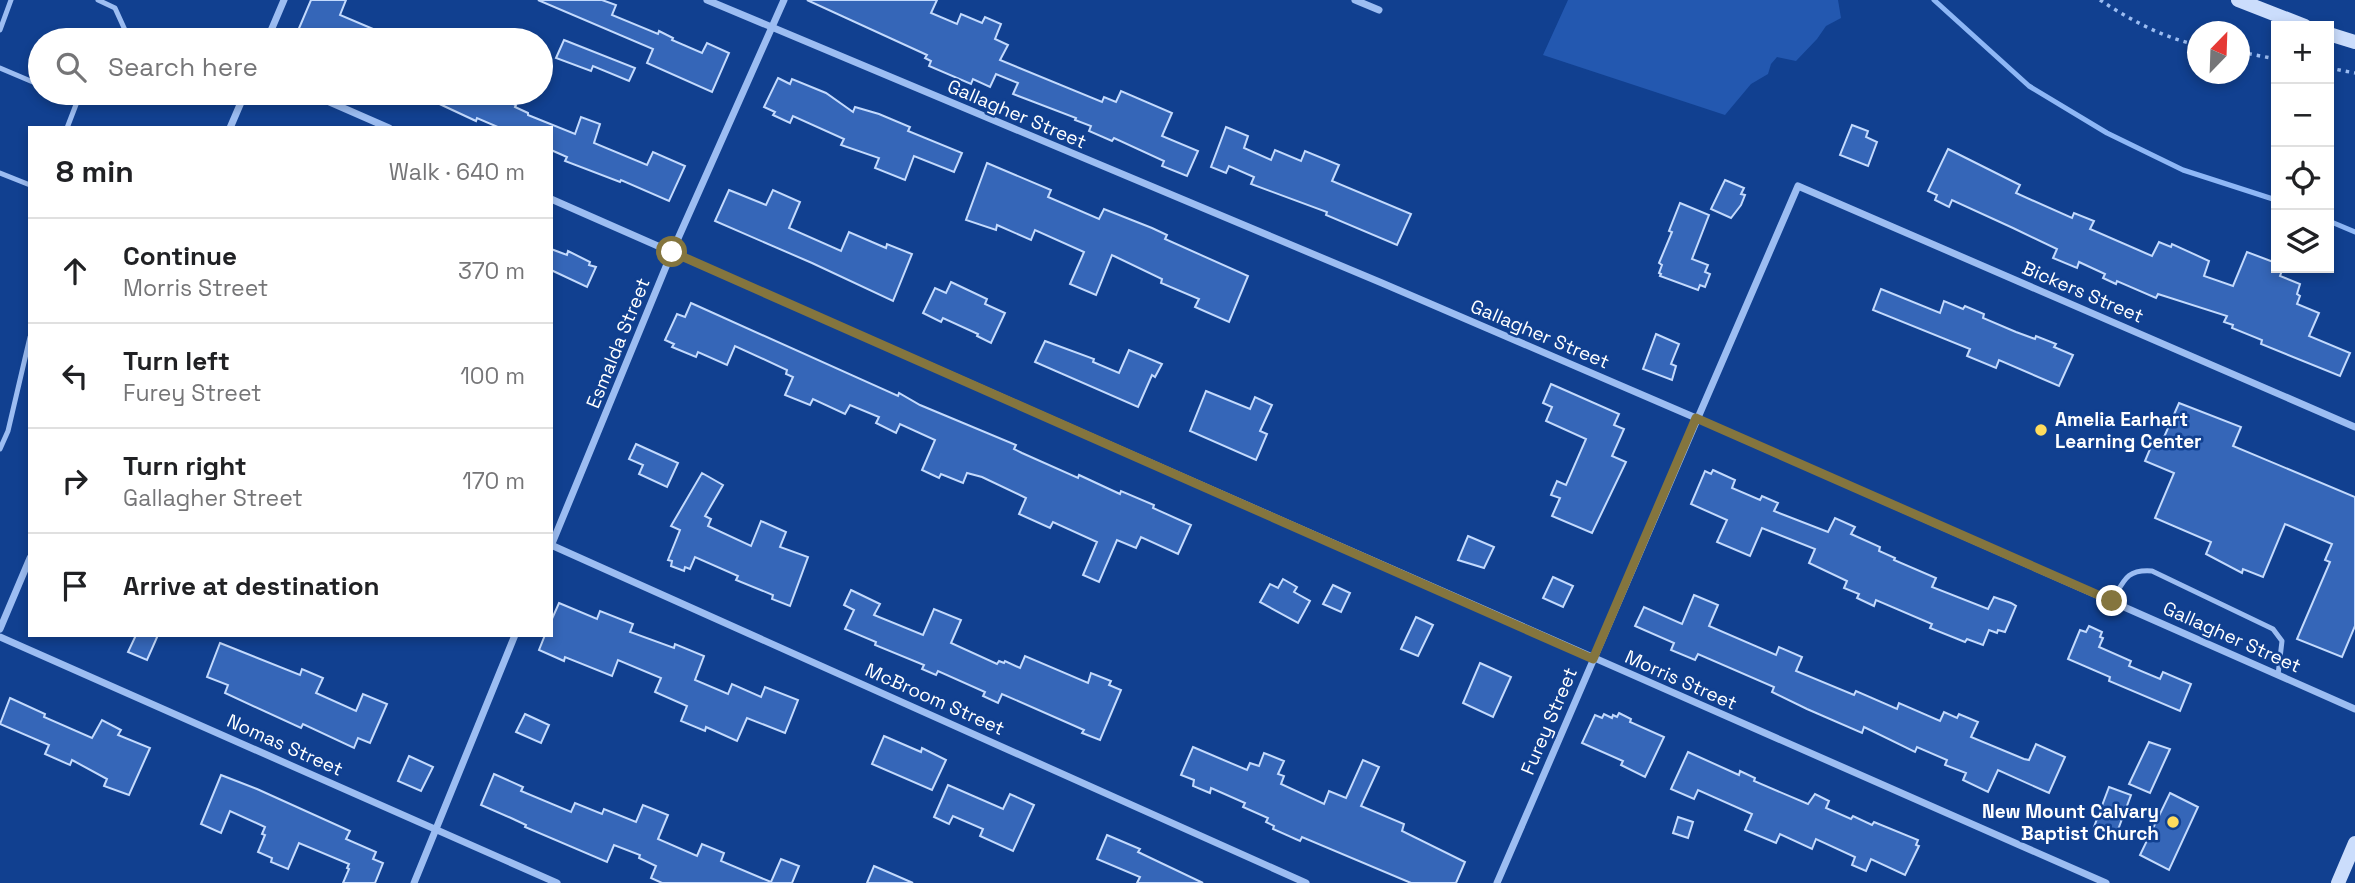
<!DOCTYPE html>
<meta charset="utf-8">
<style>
body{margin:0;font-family:"Space Grotesk",sans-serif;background:#f2f2f2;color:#202124}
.controls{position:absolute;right:21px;top:21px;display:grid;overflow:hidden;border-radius:0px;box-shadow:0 4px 10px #0003}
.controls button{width:63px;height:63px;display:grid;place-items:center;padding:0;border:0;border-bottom:2px solid #e0e0e0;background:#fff;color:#202124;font:35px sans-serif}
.compass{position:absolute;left:2187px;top:21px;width:63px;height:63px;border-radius:50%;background:#fff;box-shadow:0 4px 10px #0003;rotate:23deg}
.stop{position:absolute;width:21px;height:21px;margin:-16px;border:5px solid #84753e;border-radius:50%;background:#fff}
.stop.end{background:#84753e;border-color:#fff;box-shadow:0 2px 7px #0008}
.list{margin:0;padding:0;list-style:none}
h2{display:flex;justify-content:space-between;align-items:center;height:91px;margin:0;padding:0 28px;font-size:30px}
h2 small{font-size:23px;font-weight:400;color:#757577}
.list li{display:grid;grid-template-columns:46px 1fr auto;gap:21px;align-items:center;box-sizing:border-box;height:105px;padding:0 28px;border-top:2px solid #e0e0e0}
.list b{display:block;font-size:26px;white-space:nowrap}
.list p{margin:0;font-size:23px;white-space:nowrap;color:#757577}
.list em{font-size:23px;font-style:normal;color:#757577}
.icon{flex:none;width:38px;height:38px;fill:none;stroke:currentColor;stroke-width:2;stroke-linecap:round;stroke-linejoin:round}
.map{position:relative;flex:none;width:2355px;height:883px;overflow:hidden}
.search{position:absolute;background:#fff;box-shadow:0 4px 10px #0003;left:28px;top:28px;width:525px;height:77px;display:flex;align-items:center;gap:18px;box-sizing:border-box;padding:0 24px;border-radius:38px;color:#757577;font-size:26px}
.panel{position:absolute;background:#fff;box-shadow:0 4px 10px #0003;left:28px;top:126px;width:525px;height:511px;border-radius:0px}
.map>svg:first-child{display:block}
.green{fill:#2358b0}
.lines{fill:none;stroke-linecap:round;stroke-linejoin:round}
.stream{stroke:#8eb7f6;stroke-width:5}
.building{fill:#3566b8;stroke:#c3dafd;stroke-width:2}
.path{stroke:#9cbdf2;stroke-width:3.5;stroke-dasharray:3.5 5;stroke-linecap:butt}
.lane{stroke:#9cbdf2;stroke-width:5}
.street{stroke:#9cbdf2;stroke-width:7}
.secondary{stroke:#cbddfc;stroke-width:14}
.route{stroke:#84753e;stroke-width:9}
.poi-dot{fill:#ffdc5d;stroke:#114090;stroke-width:2.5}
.labels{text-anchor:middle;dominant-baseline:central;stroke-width:5;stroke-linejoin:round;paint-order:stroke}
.street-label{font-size:19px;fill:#fff;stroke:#114090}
.poi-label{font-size:19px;font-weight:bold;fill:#fff;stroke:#114090;text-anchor:start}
</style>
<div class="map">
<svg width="2355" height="883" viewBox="0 0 2355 883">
<rect width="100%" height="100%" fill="#114090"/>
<polygon class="green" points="1568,0 1838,0 1841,18 1826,26 1817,39 1796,61 1777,57 1771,64 1768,74 1751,84 1725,115 1543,55"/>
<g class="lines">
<g class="stream">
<polyline points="1934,0 2029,86 2107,133 2183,170 2276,200"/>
<polyline points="2329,221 2355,232"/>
</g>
</g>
<g class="building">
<polygon points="311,0 346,0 340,15 399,40 294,40"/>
<polygon points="538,0 602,0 616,5 612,15 658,34 659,31 673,38 672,40 702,53 707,43 729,53 712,92 647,63 653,49"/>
<polygon points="807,0 937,0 931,13 957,24 961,14 982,23 985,17 1001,24 995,39 1008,45 1000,60 1102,102 1104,97 1116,102 1121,91 1172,113 1162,136 1198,151 1187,176 1162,166 1164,161 1114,138 1112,141 1089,131 1091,126 1075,120 1076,118 1013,94 1018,83 996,74 990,87 973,79 971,84 929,66 931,61 925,58 927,55"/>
<polygon points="564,40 635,68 629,81 593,66 591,71 556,58"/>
<polygon points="778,78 790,84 792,79 826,93 853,112 855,107 879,114 910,127 908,131 962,153 954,172 914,156 905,180 875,168 879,158 841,145 844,139 793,116 790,123 773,115 775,112 764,107"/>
<polygon points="416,93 486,93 516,105 515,107 528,113 528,115 575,134 581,117 600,124 594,143 647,165 653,152 685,166 669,201 621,180 620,182 565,161 567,157 551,150 551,128 500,128 477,118 476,121"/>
<polygon points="1852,125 1868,131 1866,137 1877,142 1868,166 1840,155"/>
<polygon points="1226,127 1248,136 1244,148 1271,160 1275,150 1301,161 1305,151 1339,165 1332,181 1411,214 1397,245 1326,215 1327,212 1251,184 1254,177 1229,166 1226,173 1211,167"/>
<polygon points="1948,149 2020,185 2016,193 2072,218 2074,213 2094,221 2090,229 2152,256 2159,242 2171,247 2172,244 2209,261 2204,276 2233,286 2247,252 2276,263 2276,268 2283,268 2280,276 2300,284 2297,294 2300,296 2297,304 2319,313 2309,336 2350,353 2340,376 2261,344 2262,340 2232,328 2233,325 2224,322 2227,316 2158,294 2156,298 2117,281 2116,284 2103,278 2105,274 2079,262 2077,268 2053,258 2057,249 2013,228 1952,200 1949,207 1935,200 1937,195 1928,191"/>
<polygon points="987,163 1051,190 1048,197 1099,219 1104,209 1152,228 1167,235 1165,239 1248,276 1229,322 1195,307 1199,299 1161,283 1162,279 1112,255 1096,295 1070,284 1084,252 1035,230 1031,240 997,225 996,230 966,220"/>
<polygon points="1725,180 1744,188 1741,194 1745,195 1741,205 1731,218 1711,209"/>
<polygon points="729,190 766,205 773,190 800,202 789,228 841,251 849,232 886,248 887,244 912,254 893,301 812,263 715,221"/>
<polygon points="1680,203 1709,215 1692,259 1708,265 1705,272 1710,274 1705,287 1700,285 1698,290 1660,276 1661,274 1659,273 1662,265 1659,263 1672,232 1669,231"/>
<polygon points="551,249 567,255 568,251 590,262 589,265 596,267 587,287 551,270"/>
<polygon points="951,282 987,299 985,304 1005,313 991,343 977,336 978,334 943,318 941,322 923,313 935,288 946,293"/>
<polygon points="1881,289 1940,313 1944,301 1963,309 1965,306 1984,314 1983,318 2016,332 2035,339 2036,336 2056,344 2054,347 2073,355 2059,386 1999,360 1996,368 1967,356 1970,349 1873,310"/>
<polygon points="691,303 898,396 899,393 920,405 1016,445 1014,449 1022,453 1078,478 1079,475 1120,494 1121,491 1154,505 1153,508 1191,525 1178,554 1141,537 1136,548 1117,540 1099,582 1083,575 1097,542 1053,522 1050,528 1019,514 1026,498 982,477 967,473 963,483 941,474 939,478 922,470 935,440 900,424 896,433 876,423 879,417 850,405 845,414 813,399 810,405 785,395 793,377 786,374 787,370 735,346 727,365 698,352 696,357 672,347 674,344 665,340 677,314 685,317"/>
<polygon points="1656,334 1679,344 1671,364 1676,366 1672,380 1643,369"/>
<polygon points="1045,341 1094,359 1093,362 1119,373 1129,350 1162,364 1155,377 1152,375 1138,407 1035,362"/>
<polygon points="1551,384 1619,414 1614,425 1624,429 1612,456 1626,462 1592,533 1552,516 1560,498 1551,495 1557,481 1566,485 1586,439 1546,421 1552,407 1543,403"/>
<polygon points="1206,391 1250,409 1255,397 1272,405 1260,431 1267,434 1256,460 1190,431"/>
<polygon points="2179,403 2241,427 2233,446 2355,497 2355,626 2342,657 2297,639 2330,562 2325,560 2332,544 2285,524 2263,577 2243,569 2242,573 2206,554 2211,542 2155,518 2174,473 2145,461 2153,442 2161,444"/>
<polygon points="636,444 678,463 667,487 639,474 643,465 629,459"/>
<polygon points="1713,470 1735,480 1732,488 1760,500 1762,496 1778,503 1774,511 1828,532 1835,518 1855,527 1851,534 1880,547 1879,551 1895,558 1894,560 1936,578 1932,587 1988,609 1994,597 2011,603 2016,606 2005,632 1998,630 1997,633 1989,630 1983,645 1967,639 1965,642 1930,628 1932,624 1876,600 1874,606 1857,598 1859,594 1844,588 1847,581 1809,563 1815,549 1762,528 1750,556 1717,542 1727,520 1691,504 1705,471 1711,474"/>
<polygon points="702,473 723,485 705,516 711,519 708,526 751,546 761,521 786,532 780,547 808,557 790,606 772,599 773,595 736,580 738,576 695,557 690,569 685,567 684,571 671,566 672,561 668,560 680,530 671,526"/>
<polygon points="1468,536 1494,547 1484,568 1458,560"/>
<polygon points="1553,577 1573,586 1563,607 1543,598"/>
<polygon points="1283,579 1297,587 1294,592 1310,601 1298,623 1260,602 1270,584 1278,588"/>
<polygon points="1333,585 1350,593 1341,612 1323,604"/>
<polygon points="851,590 880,604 874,615 923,635 934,609 961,620 951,643 997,664 999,661 1004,663 1005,661 1020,668 1025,656 1088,683 1091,673 1111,681 1109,685 1121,690 1100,740 1082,733 1084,730 1002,694 998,703 983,696 985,692 938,671 936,675 922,669 924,665 875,645 876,642 845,629 854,610 844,605"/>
<polygon points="1694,595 1718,605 1709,626 1776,655 1779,647 1802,657 1796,671 1854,695 1856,691 1897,709 1899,703 1940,721 1944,712 1957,718 1959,714 1978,722 1971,737 2024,759 2029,760 2036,744 2065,757 2049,793 1998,770 1988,792 1963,780 1966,773 1945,765 1947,760 1917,747 1915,752 1864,727 1862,733 1807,709 1772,692 1774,687 1698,654 1695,660 1671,650 1674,643 1635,626 1644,607 1682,624"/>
<polygon points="559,603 597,619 600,611 633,624 630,632 674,648 675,644 704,656 695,680 728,694 732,684 761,697 765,687 798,700 785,733 747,718 737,741 706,727 705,731 681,721 687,706 655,692 661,678 618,660 612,676 565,657 564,661 539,650 545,635 551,635 551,621"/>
<polygon points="1416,617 1433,625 1418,656 1401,649"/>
<polygon points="2089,626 2102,632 2100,637 2103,638 2099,647 2131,661 2129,666 2160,679 2163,672 2191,684 2180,711 2109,681 2110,677 2068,659 2080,630 2086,632"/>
<polygon points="136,635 158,635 147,660 128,652"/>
<polygon points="220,643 300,675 302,669 323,678 316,693 356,711 363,694 387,704 370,743 358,738 354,748 303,724 301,728 225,693 228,685 207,677"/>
<polygon points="1480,663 1511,677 1493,717 1463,703"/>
<polygon points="10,698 45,714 44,717 92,738 102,720 121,730 118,735 150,748 129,795 104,786 107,779 72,760 70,765 45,754 49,745 0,724"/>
<polygon points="1619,713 1631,719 1630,722 1664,737 1645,777 1621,765 1623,761 1582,743 1595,715 1602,718 1604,714 1612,718 1613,715 1617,717"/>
<polygon points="525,714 549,725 541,743 516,732"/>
<polygon points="884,736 921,752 922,748 946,760 932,790 872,764"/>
<polygon points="2149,742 2170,749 2150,793 2129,784"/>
<polygon points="1193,747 1247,770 1250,763 1259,766 1264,753 1284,761 1278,774 1284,776 1281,784 1324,804 1329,791 1346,798 1363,760 1379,767 1361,806 1404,824 1402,831 1465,862 1456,883 1411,883 1302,837 1300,841 1273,829 1274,826 1266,822 1268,818 1243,807 1245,803 1211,788 1210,793 1193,786 1194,780 1181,775"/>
<polygon points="1688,752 1739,775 1740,771 1755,778 1754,781 1808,804 1815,794 1829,801 1826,808 1851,819 1853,816 1872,825 1874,822 1918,840 1916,845 1919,846 1905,875 1871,859 1866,871 1852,865 1855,857 1816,839 1812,849 1780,834 1776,843 1745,830 1752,814 1698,790 1694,799 1671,789"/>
<polygon points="409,756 433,767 421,791 398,781"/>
<polygon points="494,774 523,787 521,791 571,812 575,803 602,814 604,809 636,822 643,805 668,815 658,839 697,856 702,844 724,853 721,861 771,882 781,859 799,866 792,883 662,883 651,878 656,866 639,858 640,855 614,845 607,862 525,827 526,825 511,818 481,805"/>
<polygon points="221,775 257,789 350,831 346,839 376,852 373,859 383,863 375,883 343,883 349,869 347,868 349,864 299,843 288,869 271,862 272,858 258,852 265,835 262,834 265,827 230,811 221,833 201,824"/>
<polygon points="948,785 1003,809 1010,794 1034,805 1013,851 980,836 983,829 953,816 949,824 934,817"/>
<polygon points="2109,787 2131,795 2116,835 2094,827"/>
<polygon points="2170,793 2198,807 2169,870 2140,855"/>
<polygon points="1678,817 1693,822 1688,838 1673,833"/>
<polygon points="1107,835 1140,849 1138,852 1203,883 1137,883 1140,877 1097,859"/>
<polygon points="874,866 913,883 867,883"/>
</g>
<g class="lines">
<g class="path">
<path d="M2100,0C2129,19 2163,38 2198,45"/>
<polyline points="2240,52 2276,59"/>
<polyline points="2329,68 2355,73"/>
</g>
<g class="lane">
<polyline points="98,0 115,8 125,30 121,40"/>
<polyline points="0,30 11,0"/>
<polyline points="0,68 40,85"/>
<polyline points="57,93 77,102 90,100 95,93"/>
<polyline points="67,128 77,102"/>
<polyline points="0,173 30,185"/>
<polyline points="0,449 8,431 30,337"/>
<path d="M2112,601C2124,581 2126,569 2152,571L2273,629L2282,641L2278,675"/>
</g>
<g class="street">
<polyline points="707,0 1382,283 1696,418 2355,709"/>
<polyline points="1355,0 1379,10"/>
<polyline points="267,40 284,0"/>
<polyline points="309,93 389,128"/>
<polyline points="230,128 245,93"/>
<polyline points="551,199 2106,883"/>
<polyline points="551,545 1306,883"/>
<polyline points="551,546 672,252 784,0"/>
<polyline points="0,629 30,558"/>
<polyline points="0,637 557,883"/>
<polyline points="414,883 515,635"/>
<polyline points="1497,883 1798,186 2355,427"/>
</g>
<g class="secondary">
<polyline points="2238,0 2305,26"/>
<polyline points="2329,34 2355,42"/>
<polyline points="2338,883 2355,843"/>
</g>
</g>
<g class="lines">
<polyline class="route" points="672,252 1593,659 1696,418 2112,601"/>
</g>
<g class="poi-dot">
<circle cx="2041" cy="430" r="7"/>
<circle cx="2173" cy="822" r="7"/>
</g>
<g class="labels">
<g class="street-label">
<text transform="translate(1017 114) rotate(23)">Gallagher Street</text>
<text transform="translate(2083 292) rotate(23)">Bickers Street</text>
<text transform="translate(1540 334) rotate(23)">Gallagher Street</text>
<text transform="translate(618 343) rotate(-68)">Esmalda Street</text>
<text transform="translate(2232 637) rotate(24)">Gallagher Street</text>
<text transform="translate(1681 680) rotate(24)">Morris Street</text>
<text transform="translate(935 699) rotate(24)">McBroom Street</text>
<text transform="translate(1549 721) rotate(-67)">Furey Street</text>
<text transform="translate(285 745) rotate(24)">Nomas Street</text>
</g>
<g class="poi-label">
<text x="2055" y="419">Amelia Earhart<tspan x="2055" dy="22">Learning Center</tspan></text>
<text x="2159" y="811" text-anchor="end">New Mount Calvary<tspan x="2159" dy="22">Baptist Church</tspan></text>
</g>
</g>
</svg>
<div class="controls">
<button>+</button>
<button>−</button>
<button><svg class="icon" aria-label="locate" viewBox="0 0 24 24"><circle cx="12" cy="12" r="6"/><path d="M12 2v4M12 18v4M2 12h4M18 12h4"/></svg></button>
<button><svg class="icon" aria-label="layers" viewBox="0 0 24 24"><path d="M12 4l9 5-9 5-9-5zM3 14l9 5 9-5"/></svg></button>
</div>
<svg class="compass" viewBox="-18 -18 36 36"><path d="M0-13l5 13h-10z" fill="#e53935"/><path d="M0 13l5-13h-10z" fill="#757577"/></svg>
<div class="stop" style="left:672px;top:252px"></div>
<div class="stop end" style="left:2112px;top:601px"></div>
<div class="search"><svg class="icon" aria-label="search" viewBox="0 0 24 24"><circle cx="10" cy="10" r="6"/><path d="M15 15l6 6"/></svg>Search here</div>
<section class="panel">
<h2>8 min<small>Walk · 640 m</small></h2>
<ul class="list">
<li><svg class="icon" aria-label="ahead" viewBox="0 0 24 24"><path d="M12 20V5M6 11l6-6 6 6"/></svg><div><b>Continue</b><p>Morris Street</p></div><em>370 m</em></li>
<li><svg class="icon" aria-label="left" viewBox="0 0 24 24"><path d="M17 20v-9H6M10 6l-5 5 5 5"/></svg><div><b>Turn left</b><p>Furey Street</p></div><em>100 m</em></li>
<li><svg class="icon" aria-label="right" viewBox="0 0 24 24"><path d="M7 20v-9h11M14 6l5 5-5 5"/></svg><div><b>Turn right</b><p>Gallagher Street</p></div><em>170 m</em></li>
<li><svg class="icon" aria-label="arrive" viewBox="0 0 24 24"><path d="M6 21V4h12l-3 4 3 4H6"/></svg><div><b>Arrive at destination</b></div></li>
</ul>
</section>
</div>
